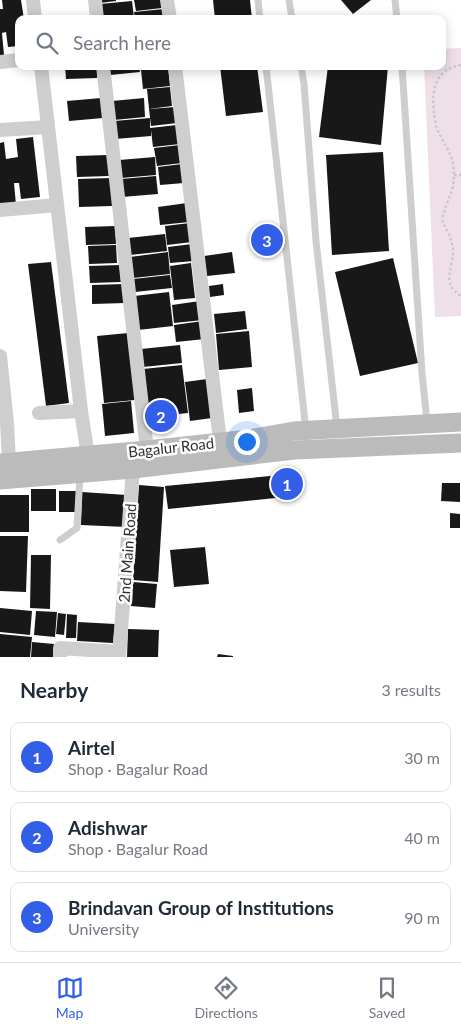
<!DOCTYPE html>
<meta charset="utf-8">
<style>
body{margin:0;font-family:Lato,sans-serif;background:#f2f2f3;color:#1f2937}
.you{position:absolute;left:246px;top:441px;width:18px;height:18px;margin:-12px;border:4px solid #fff;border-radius:50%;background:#1a73e8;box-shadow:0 0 0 8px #1a73e833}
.badge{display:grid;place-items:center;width:32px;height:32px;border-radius:50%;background:#335ee8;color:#fff;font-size:16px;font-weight:700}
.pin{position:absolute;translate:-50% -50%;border:2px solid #fff;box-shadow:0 1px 5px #0006}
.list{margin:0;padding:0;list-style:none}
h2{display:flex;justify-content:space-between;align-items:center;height:65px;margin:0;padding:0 20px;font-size:21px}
h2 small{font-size:16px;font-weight:400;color:#747a83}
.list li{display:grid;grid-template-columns:32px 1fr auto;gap:15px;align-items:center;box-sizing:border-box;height:70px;margin:0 10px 10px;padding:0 10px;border:1px solid #e0e1e3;border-radius:10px}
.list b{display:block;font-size:19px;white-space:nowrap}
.list p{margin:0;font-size:16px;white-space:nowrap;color:#747a83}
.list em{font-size:16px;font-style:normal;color:#747a83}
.icon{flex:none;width:28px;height:28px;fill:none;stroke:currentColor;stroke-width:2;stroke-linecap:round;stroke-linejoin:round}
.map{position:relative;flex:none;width:461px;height:657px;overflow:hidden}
.search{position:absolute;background:#fff;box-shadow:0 2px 12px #0003;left:15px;right:15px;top:15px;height:55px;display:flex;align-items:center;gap:12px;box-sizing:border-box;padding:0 18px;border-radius:10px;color:#747a83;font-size:19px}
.sheet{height:305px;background:#fff}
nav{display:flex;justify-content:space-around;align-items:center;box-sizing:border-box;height:70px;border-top:1px solid #e0e1e3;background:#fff;font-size:14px;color:#747a83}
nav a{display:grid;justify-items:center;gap:2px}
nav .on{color:#335ee8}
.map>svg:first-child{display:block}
.green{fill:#eedfe9}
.building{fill:#181818}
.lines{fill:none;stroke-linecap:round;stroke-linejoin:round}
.path{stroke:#c8c8c8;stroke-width:2.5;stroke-dasharray:2.5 2.5;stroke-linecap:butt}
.lane{stroke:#cecece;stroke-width:7}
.street{stroke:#cecece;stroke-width:14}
.secondary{stroke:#bbb;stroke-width:19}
.labels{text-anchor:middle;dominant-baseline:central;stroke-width:5;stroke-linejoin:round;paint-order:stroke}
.street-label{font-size:15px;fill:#313131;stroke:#fff}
</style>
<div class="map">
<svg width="461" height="657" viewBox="0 0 461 657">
<rect width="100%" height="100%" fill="#fff"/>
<polygon class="green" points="461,48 461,316 435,317 424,66 442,66 442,49"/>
<g class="building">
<polygon points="2,0 21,0 24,19 19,19 19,46 8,47 6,32 2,33 4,55 0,55 0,9 3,9"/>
<polygon points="99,0 116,0 116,1 100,3"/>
<polygon points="134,0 161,0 162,8 136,11"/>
<polygon points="213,0 250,0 252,19 215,19"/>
<polygon points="341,0 371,0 353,14"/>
<polygon points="132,1 134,18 101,19 100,4"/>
<polygon points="164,9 165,19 135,19 134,12"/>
<polygon points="65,66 97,66 97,78 66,79"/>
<polygon points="109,66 139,66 140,72 110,75"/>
<polygon points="220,66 257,66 263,112 226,116"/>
<polygon points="328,66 388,66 381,145 319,137"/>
<polygon points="168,67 170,86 143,89 141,70"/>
<polygon points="170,87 172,106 149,109 147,89"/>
<polygon points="101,98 103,118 69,121 67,101"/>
<polygon points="144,98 145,117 114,120 112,101"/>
<polygon points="175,107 177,123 151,126 149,109"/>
<polygon points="150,118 150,128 177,125 180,144 153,147 151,130 151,136 115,139 114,121"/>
<polygon points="33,137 40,197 21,199 19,183 14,183 16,205 0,207 0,143 4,142 6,159 18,157 16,139"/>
<polygon points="180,145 182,163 157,166 154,148"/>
<polygon points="383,152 389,251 332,255 326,155"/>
<polygon points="108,155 109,176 77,177 76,156"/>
<polygon points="155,157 156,175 121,178 119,160"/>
<polygon points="182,164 184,183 160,185 158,167"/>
<polygon points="156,176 158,194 122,197 121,179"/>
<polygon points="111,178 112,206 79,207 78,179"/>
<polygon points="187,203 189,222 160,225 158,207"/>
<polygon points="190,223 192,242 167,245 165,226"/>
<polygon points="115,226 116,244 86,245 85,227"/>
<polygon points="165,234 167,251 130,255 128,238"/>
<polygon points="192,244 194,261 170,263 168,247"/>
<polygon points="116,245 117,263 89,264 88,246"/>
<polygon points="168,252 170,274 133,278 130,257"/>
<polygon points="232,252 235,273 207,276 204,256"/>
<polygon points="393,258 418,363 360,376 335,272"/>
<polygon points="51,262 69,403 46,406 28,264"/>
<polygon points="191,263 195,298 174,300 170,266"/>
<polygon points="120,265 121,282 90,283 89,266"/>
<polygon points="170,275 172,288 135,292 133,279"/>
<polygon points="124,284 125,303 92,304 92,285"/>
<polygon points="223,284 224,295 210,297 209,286"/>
<polygon points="169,292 173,326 138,330 134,296"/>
<polygon points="200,301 203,320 174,323 172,305"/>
<polygon points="245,311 247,329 216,333 214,314"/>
<polygon points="203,321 205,339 176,342 174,325"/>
<polygon points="249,331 252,367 219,370 216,334"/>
<polygon points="128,333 135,400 104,403 97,336"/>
<polygon points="180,345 182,363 143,367 141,349"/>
<polygon points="182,365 188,413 149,417 143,369"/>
<polygon points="207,379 212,418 190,421 185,382"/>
<polygon points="252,388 254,411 239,413 237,390"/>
<polygon points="131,401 134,433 105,436 102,404"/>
<polygon points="292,474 294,496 168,509 165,486"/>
<polygon points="442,483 460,483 460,502 441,501"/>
<polygon points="139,485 164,487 158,582 133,580"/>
<rect x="31" y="489" width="25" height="22"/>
<rect x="59" y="491" width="18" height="21"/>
<polygon points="82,492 127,495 126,527 81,525"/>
<rect x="0" y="495" width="29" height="37"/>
<polygon points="450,513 460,514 460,528 450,528"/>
<polygon points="0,536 28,536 26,592 0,591"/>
<polygon points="205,547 209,584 174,587 170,550"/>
<polygon points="31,555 51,555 50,609 30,608"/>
<polygon points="133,582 157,584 155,608 131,606"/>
<polygon points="0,608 32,611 30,635 0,632"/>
<polygon points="36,611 57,612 55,637 34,635"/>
<polygon points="58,613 66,614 64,635 56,634"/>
<polygon points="67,614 77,615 76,638 66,638"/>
<polygon points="78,622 115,624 113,643 77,641"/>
<polygon points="128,629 159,630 158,657 127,657"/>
<polygon points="0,634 32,637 30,657 0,657"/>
<polygon points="32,642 54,644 53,657 31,657"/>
<polygon points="218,654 233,656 233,657 217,657"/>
</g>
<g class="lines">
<g class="path">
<path d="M461,65C436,69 431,89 434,112C435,118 435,125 438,131C446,148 453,153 454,174C454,193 446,202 442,219C445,229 452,237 453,249C454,268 440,283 461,296"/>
<polyline points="454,175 461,175"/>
</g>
<g class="lane">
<polyline points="258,0 260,19"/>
<polyline points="289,0 292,19"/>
<polyline points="395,0 397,19"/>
<polyline points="266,66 308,449"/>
<polyline points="301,66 304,84 316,241 337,428"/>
<polyline points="402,66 422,373 427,422"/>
<polyline points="60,540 77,528 80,475"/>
</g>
<g class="street">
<polyline points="33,0 35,19"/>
<polyline points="95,0 97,19"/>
<polyline points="167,0 170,19"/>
<polyline points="0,62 19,60"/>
<polyline points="41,66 81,411 88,456"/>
<polyline points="103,66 147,450"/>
<polyline points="175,66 220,441"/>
<polyline points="0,130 48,127"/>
<polyline points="0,210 57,205"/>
<polyline points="0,356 7,423 9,462"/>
<polyline points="39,413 81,411"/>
<polyline points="60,657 60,648 119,652"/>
<polyline points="119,657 133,469 129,462"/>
</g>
<g class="secondary">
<polyline points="0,463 147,450 249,439 294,431 461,422"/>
<polyline points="0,480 133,469 295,450 461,443"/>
</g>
</g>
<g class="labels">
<g class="street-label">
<text transform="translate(171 447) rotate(-6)">Bagalur Road</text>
<text transform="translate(127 553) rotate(-86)">2nd Main Road</text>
</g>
</g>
</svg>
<div class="you"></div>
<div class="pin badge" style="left:287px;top:484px">1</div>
<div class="pin badge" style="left:161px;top:416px">2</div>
<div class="pin badge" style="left:267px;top:240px">3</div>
<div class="search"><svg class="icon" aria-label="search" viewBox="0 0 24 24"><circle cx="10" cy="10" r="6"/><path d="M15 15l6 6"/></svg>Search here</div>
</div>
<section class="sheet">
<h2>Nearby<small>3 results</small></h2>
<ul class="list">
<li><span class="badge">1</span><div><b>Airtel</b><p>Shop · Bagalur Road</p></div><em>30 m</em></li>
<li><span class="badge">2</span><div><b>Adishwar</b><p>Shop · Bagalur Road</p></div><em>40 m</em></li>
<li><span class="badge">3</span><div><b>Brindavan Group of Institutions</b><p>University</p></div><em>90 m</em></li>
</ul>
</section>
<nav>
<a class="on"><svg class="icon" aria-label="map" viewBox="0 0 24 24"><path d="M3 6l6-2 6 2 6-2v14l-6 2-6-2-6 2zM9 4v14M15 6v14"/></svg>Map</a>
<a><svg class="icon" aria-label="directions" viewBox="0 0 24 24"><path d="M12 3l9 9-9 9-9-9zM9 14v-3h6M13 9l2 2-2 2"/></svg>Directions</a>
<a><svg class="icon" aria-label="saved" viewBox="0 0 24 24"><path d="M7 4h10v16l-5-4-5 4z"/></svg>Saved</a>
</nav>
